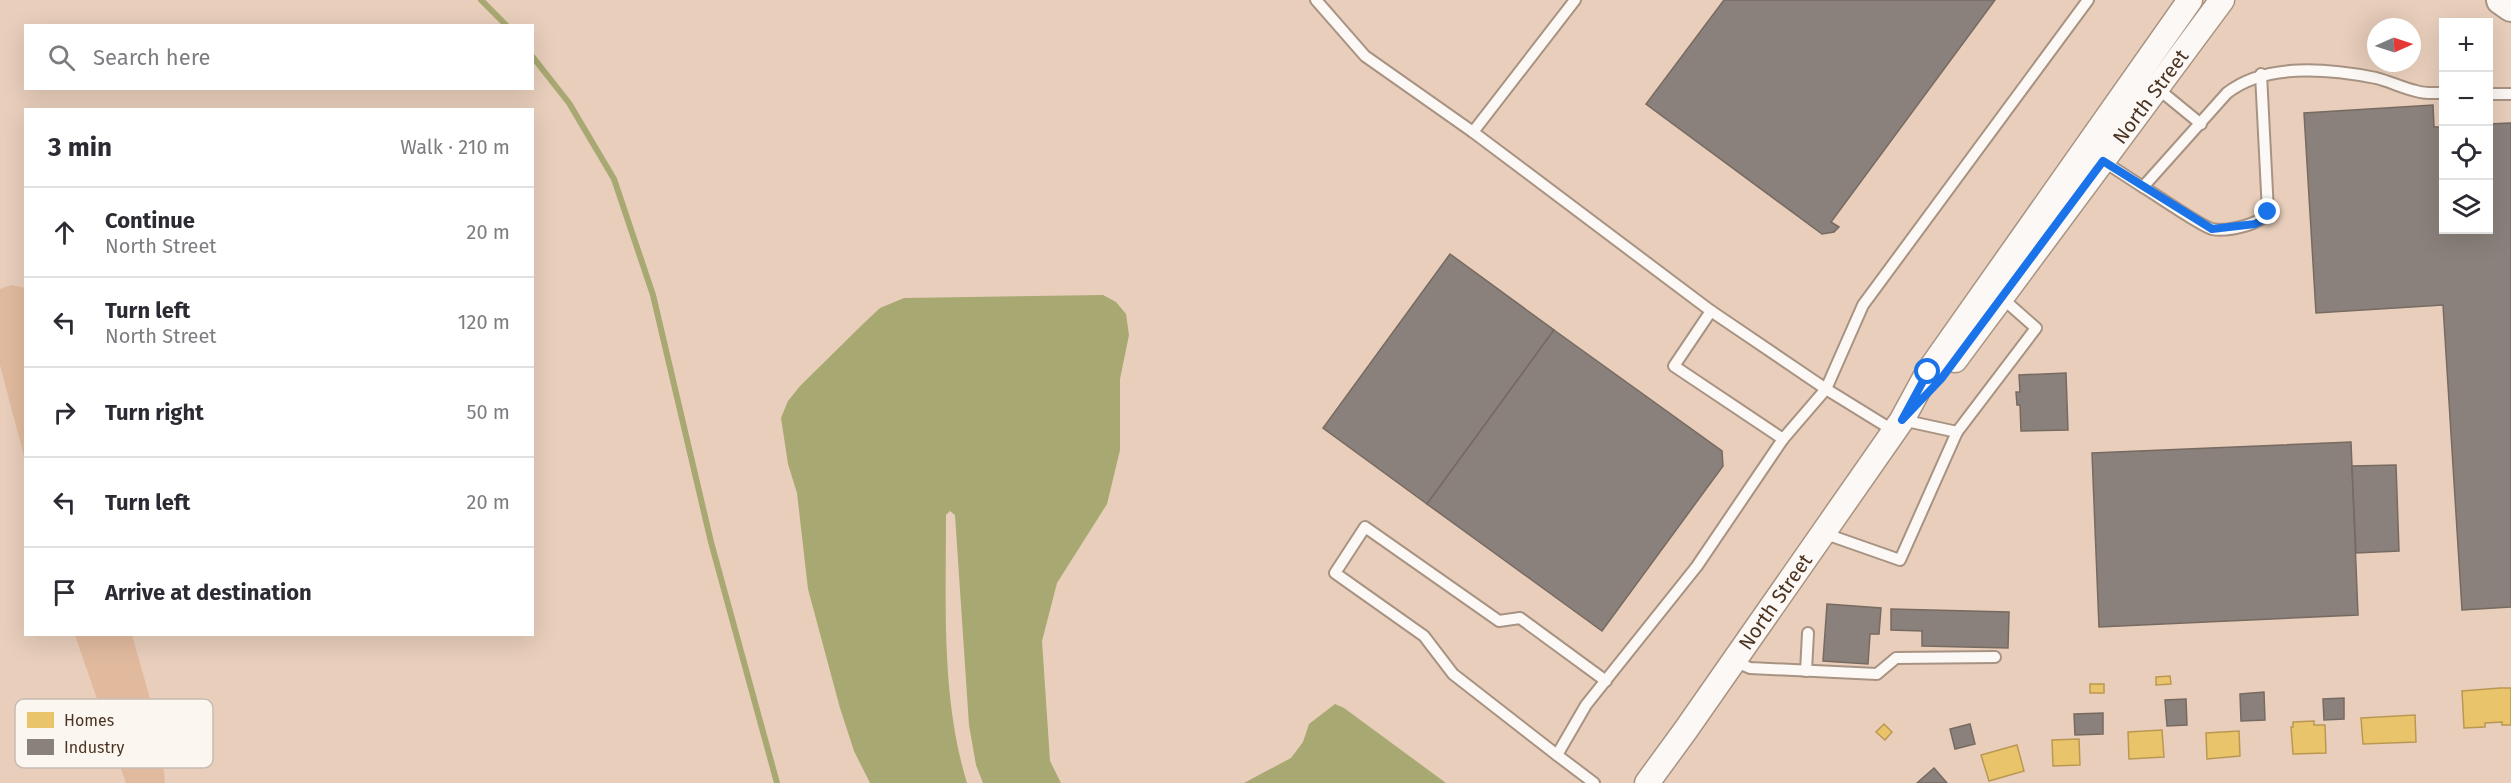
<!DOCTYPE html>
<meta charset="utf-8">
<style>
body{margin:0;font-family:"Fira Sans",sans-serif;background:#f2f2f3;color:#2b2b33}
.controls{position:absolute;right:18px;top:18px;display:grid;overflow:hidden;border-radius:0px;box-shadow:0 6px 24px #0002}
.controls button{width:54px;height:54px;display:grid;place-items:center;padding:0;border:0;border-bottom:2px solid #e1e1e2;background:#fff;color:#2b2b33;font:30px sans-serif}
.compass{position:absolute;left:2367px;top:18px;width:54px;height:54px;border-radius:50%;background:#fff;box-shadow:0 6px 24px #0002;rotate:87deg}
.stop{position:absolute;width:18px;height:18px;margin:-14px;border:4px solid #1a73e8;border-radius:50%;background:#fff}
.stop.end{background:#1a73e8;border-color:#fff;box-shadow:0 2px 6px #0008}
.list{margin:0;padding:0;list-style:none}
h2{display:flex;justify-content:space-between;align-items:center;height:78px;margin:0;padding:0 24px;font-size:26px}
h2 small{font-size:20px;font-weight:400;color:#7c7c81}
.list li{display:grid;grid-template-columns:39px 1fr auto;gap:18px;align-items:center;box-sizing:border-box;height:90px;padding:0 24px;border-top:2px solid #e1e1e2}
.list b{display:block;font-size:22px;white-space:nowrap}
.list p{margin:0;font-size:20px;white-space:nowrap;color:#7c7c81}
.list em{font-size:20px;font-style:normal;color:#7c7c81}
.icon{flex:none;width:33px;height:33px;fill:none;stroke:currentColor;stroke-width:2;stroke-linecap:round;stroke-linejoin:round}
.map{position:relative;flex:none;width:2511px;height:783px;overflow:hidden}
.search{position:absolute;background:#fff;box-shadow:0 6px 24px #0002;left:24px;top:24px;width:510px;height:66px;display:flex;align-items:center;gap:15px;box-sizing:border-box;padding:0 21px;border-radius:0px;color:#7c7c81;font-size:22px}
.panel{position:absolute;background:#fff;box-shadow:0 6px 24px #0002;left:24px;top:108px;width:510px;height:528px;border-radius:0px}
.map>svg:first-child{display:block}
.green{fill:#e1ba9e}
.water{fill:#a8a872}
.homes{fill:#e9c46a;stroke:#ba9854;stroke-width:1.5}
.industry{fill:#8a817c;stroke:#776a61;stroke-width:1.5}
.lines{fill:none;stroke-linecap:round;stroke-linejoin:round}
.stream{stroke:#a8a872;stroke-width:6}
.service-casing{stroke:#a89382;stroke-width:14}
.tertiary-casing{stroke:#a89382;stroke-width:27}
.secondary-casing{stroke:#a89382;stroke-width:32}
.service{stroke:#fcf8f5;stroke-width:10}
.tertiary{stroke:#fcf8f5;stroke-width:24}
.secondary{stroke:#fcf8f5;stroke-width:28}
.route{stroke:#1a73e8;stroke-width:8}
.labels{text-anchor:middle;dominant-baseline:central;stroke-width:6;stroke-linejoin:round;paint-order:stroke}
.street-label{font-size:20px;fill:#4b3321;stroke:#fcf6f1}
.key{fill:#fcf6f1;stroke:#c7bcb3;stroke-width:1.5}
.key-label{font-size:16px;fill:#4b3321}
</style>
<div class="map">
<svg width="2511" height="783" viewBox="0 0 2511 783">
<rect width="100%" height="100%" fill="#e8cebb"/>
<g class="green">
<polygon points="11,285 25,288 25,460 0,365 0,289"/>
<polygon points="75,635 132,635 160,734 165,783 126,783"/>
</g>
<g class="water">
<path d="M1103,295L1116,302L1126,314L1129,335L1120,379V450L1107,504L1057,583L1042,641L1050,761L1061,783H983L976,765L969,725L955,515L950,511L946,515C946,603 941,698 967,783H870L854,751L840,708L808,589L797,493L788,464L781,418L788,401L800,386L864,323L880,308L904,298Z"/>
<polygon points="1335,704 1344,708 1446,783 1244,783 1291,758 1303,742 1309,724"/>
</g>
<g class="homes">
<polygon points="2170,676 2171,684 2156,685 2156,677"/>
<rect x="2090" y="684" width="14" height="9"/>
<polygon points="2500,688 2511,688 2511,725 2502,725 2502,722 2485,723 2485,727 2464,728 2462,691"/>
<polygon points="2415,715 2416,742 2363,744 2361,718"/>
<polygon points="2314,721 2314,725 2325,725 2326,753 2293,754 2291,727 2293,727 2293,722"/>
<polygon points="1884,724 1892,732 1885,740 1876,732"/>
<polygon points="2162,730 2164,757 2129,759 2128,732"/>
<polygon points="2239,731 2240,756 2207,759 2206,733"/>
<polygon points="2079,739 2080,765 2053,766 2052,740"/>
<polygon points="2017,745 2024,771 1989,781 1981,755"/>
</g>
<g class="industry">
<polygon points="1724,0 1995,0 1831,222 1839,227 1834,232 1822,234 1646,104"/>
<polygon points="2433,105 2434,127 2444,127 2444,230 2488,230 2488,124 2511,123 2511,607 2462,610 2443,305 2316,313 2304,113"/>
<polygon points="1450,254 1554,330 1427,504 1323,428"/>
<polygon points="1554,330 1722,451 1723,466 1602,631 1427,504"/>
<polygon points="2066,373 2068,430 2021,431 2020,405 2017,405 2016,392 2020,392 2019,375"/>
<polygon points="2351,442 2358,615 2099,627 2092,453"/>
<polygon points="2396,465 2399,551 2356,553 2352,466"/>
<polygon points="1827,604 1881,608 1879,634 1870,634 1868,664 1823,661"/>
<polygon points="1891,609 2009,612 2008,648 1922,646 1922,631 1891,630"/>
<polygon points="2264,692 2265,720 2241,721 2240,694"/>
<polygon points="2344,698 2344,719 2324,720 2323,699"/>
<polygon points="2186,699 2187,725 2167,726 2165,700"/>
<polygon points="2103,713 2103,734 2075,735 2074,714"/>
<polygon points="1970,724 1975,744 1955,749 1950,729"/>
<polygon points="1934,768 1947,783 1917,783"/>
</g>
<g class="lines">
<g class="stream">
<polyline points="481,0 507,26"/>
<polyline points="532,56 569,103 614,179 653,295 711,542 777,783"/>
</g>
<g class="service-casing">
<g id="service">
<polyline points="1316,0 1365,56 1473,132 1711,311 1826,389 1894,431"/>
<polyline points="2157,88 2201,124"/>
<polyline points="2488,94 2511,94"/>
<polyline points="1473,132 1575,0"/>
<path d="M2103,161L2143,187L2227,93C2266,62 2330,69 2376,78C2389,81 2402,88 2416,91C2424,94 2434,93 2444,93"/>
<path d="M2143,187C2155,194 2202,227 2212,229C2227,232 2260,225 2268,212L2261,74"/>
<polyline points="1711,311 1674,366 1783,439"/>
<polyline points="1957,432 2036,328 2002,298"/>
<polyline points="1823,533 1900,560 1957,432 1902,420"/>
<polyline points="1734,661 1750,668 1877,674 1896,658 1995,657"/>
<polyline points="1806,671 1808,633"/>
<polyline points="1557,755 1453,674 1424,636 1335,573 1365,527 1499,621 1520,618 1606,681"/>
<polyline points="1594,783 1557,755 1586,705 1697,566 1783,439 1826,389 1863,305 2088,0"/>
</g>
</g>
<g class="tertiary-casing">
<g id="tertiary">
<path id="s1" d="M1955,360L2222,0"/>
<path id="s2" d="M1647,783L1685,731L1902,420L1928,372L2190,0"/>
</g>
</g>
<g class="secondary-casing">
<polyline id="secondary" points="2501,0 2511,7"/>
</g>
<use href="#service" class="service"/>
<use href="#tertiary" class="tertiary"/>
<use href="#secondary" class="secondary"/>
</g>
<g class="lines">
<polyline class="route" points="1928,372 1902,420 1941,379 2103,161 2212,229 2255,224 2264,219 2268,212"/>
</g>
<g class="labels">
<g class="street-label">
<text stroke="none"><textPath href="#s1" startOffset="328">North Street</textPath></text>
<text stroke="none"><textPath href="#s2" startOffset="222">North Street</textPath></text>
</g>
</g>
<rect x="15" y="699" width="198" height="69" rx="9" class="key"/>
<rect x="27" y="712" width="27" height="16" fill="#e9c46a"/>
<rect x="27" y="739" width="27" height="16" fill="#8a817c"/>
<g class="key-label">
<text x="64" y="726">Homes</text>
<text x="64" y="753">Industry</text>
</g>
</svg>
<div class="controls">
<button>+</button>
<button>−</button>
<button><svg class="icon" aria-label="locate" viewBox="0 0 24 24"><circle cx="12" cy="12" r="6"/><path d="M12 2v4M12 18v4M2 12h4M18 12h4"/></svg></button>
<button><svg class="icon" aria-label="layers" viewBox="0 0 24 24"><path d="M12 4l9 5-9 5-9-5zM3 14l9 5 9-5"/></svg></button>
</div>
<svg class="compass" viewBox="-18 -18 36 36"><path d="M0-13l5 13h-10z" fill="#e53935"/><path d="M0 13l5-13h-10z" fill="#7c7c81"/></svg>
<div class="stop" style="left:1928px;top:372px"></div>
<div class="stop end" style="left:2268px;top:212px"></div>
<div class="search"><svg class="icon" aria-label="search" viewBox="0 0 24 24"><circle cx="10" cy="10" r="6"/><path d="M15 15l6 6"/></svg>Search here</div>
<section class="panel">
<h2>3 min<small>Walk · 210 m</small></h2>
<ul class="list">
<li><svg class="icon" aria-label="ahead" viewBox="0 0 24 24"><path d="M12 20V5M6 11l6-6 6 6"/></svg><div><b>Continue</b><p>North Street</p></div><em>20 m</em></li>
<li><svg class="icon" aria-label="left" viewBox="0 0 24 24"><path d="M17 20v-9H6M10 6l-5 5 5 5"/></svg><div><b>Turn left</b><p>North Street</p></div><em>120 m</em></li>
<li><svg class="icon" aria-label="right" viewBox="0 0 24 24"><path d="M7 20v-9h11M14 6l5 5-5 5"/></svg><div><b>Turn right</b></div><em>50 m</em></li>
<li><svg class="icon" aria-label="left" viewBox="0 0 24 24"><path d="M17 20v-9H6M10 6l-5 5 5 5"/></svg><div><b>Turn left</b></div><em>20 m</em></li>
<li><svg class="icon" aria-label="arrive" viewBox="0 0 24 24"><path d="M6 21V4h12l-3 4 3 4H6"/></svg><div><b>Arrive at destination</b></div></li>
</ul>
</section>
</div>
